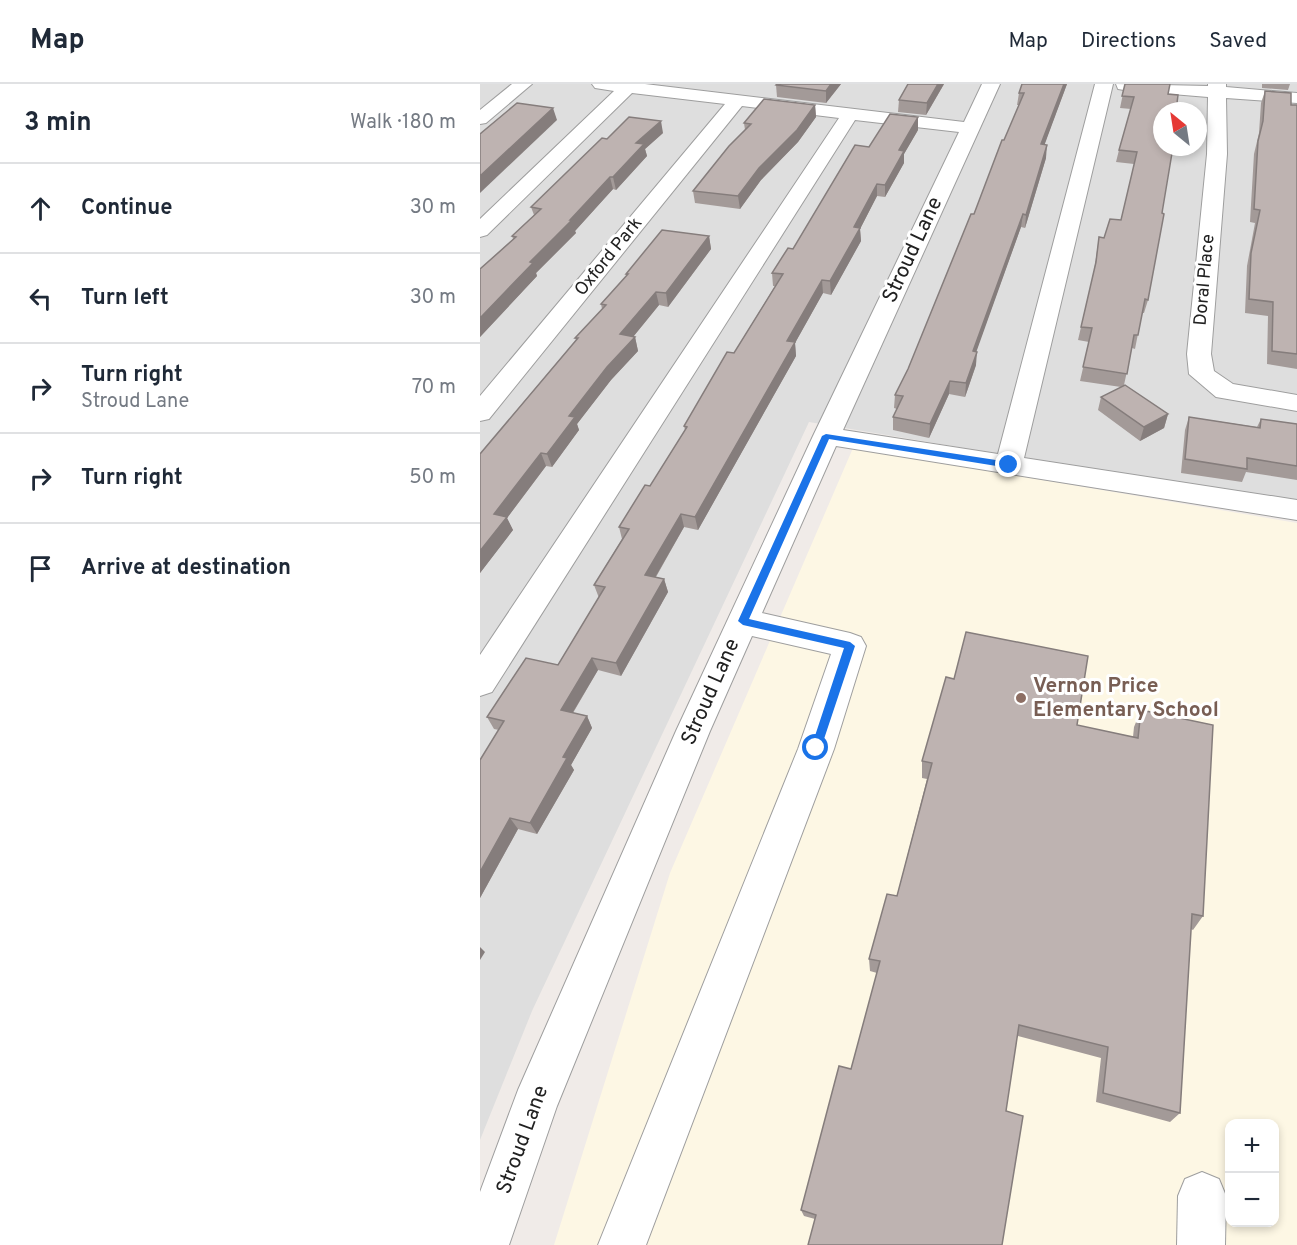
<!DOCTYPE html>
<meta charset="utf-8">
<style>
body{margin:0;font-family:Overpass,sans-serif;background:#f2f2f3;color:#1f2937}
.controls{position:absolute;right:18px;bottom:18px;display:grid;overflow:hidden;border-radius:12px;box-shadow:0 3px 9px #0003}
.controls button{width:54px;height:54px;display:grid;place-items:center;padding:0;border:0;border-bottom:2px solid #e0e1e3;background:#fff;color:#1f2937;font:30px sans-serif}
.compass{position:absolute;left:673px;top:18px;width:54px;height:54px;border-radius:50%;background:#fff;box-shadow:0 3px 9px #0003;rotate:330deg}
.stop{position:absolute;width:18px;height:18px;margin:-14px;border:4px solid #1a73e8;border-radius:50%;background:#fff}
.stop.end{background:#1a73e8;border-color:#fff;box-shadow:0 2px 6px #0008}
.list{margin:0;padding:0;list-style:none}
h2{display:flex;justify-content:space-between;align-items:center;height:78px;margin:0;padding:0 24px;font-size:26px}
h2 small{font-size:20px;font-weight:400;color:#747a83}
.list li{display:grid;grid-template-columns:39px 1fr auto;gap:18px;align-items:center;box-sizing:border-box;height:90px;padding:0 24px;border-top:2px solid #e0e1e3}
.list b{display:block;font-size:22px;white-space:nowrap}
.list p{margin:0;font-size:20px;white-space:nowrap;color:#747a83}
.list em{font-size:20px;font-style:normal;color:#747a83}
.icon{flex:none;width:33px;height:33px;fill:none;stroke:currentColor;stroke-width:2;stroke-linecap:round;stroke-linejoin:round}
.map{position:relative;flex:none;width:817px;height:1161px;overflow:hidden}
header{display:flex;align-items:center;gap:36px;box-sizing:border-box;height:84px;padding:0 30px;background:#fff;border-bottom:2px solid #e0e1e3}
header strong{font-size:28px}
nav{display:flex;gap:33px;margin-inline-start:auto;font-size:21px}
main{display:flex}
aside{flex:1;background:#fff}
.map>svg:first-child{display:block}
.residential{fill:#dedede;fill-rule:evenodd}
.education{fill:#fdf7e4;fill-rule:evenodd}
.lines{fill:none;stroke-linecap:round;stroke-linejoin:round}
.minor-casing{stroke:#9e9e9e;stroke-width:2}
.minor{fill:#fff;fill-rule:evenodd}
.wall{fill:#a39a98}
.shaded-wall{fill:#857d7c}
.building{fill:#beb3b1;stroke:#857d7c;stroke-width:1.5}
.route{fill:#1a73e8}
.education-dot{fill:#8d6e63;stroke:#fff;stroke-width:2}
.labels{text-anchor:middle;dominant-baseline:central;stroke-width:6;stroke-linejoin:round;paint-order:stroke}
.far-street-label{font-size:18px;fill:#212121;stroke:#fff}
.street-label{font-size:21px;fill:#212121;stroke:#fff}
.education-label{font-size:21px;font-weight:bold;fill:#785e54;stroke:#fff;text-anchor:start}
</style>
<header>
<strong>Map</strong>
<nav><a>Map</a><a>Directions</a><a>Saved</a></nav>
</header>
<main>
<aside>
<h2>3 min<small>Walk · 180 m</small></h2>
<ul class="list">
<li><svg class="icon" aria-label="ahead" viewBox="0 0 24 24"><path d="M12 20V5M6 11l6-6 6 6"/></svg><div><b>Continue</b></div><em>30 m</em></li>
<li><svg class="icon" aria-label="left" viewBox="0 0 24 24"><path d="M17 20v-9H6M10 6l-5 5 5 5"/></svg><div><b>Turn left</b></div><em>30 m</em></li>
<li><svg class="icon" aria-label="right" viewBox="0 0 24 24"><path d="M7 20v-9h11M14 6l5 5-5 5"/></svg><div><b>Turn right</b><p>Stroud Lane</p></div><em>70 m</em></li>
<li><svg class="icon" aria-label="right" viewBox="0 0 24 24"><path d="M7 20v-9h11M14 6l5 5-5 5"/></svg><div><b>Turn right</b></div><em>50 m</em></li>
<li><svg class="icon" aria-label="arrive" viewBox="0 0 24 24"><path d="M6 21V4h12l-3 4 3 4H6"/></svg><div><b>Arrive at destination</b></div></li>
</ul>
</aside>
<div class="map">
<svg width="817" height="1161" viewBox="0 0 817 1161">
<rect width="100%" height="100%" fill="#f0ebe8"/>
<path class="residential" d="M0,0H817V420L329,338L52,927L0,1056ZM682,27H718V63H682Z"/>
<path class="education" d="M373,364L817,439V1161H74L190,789ZM750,1040H794V1138H750Z"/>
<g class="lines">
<g class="minor-casing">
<g id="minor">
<polygon points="32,0 52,0 6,39 0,40 0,26"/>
<polygon points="112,0 165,0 484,38 502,0 520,0 363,346 518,370 615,0 633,0 544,374 817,416 817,436 356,362 282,529 370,549 381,553 386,562 354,665 166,1161 118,1161 318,665 351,570 272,552 230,647 77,1022 29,1161 0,1161 0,1108 38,1006 196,647 333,352 479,48 375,36 12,608 0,612 0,571 359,34 262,22 9,335 0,337 0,312 245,20 152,9 7,151 0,153 0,135 134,7 115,4"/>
<polygon points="636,0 728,2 728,0 746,0 746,3 817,9 817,19 746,14 747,70 731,270 734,287 753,300 817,311 817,327 736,313 709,290 707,270 727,70 728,13 644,6 638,5"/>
<polygon points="722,1088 739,1095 746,1112 745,1161 697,1161 698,1112 705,1095"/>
</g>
</g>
<use href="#minor" class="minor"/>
</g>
<g class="wall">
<polygon points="297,0 361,0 346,19 297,13 296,1"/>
<polygon points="464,0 446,31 418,28 419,16"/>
<polygon points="542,0 587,0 564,61 566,74 545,144 541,143 496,267 496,281 485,313 469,310 449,354 413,346 413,333 417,325 414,324 415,311 428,285 494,130 539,21 537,21 539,9"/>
<polygon points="645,0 688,10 668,216 664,229 662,229 655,265 652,264 644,301 688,330 684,344 660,357 618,326 621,313 641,303 600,297 609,258 598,256 614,187 619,153 624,154 641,136 654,80 636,78 639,66 651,25 640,24"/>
<polygon points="782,0 810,0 808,6 782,4"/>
<polygon points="785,7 811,21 817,109 817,285 787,280 788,232 765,229 767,182 775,139 770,138 774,70 779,49 781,19"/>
<polygon points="335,21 336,33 318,58 281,96 260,125 215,119 213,107 265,46 264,39"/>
<polygon points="438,46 424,70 424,79 405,113 397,112 380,145 381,157 351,211 343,209 315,259 316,272 218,446 204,443 176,493 184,495 188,508 141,592 118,586 93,629 107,632 112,644 91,681 94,686 57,750 38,745 0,814 19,646 14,645 7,633 78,581 119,514 114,501 142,455 139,443 170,402 205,346 204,342 254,269 295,202 293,202 292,189 313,165 389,63"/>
<polygon points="183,49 165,65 167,72 136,106 133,105 95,147 96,149 56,189 57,192 0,253 0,185 33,155 32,152 54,131 51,123 127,55"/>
<polygon points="229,152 231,165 188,223 179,221 153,253 155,253 158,267 131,296 97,340 99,346 72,383 66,382 27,434 33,446 0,489 0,370 96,256 95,254 122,225 121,220 146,192 146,190"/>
<polygon points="709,333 777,343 781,335 817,340 817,396 766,388 762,398 701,389 705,346"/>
<polygon points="661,626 723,832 713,846 711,845 700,1029 690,1038 616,1018 621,974 538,952 335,1135 324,1132 321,1126 371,985 397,889 390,887 389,875 417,812 447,695 442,694 442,677 597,641 653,653 654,643"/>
</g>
<g class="shaded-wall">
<polygon points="351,0 361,0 346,19 346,7"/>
<polygon points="458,0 464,0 446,31 447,19"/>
<polygon points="584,0 587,0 560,73 561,60"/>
<polygon points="335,21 336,33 318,58 281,96 260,125 258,112 279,84"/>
<polygon points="73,24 77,36 0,109 0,92"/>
<polygon points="438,33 438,46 424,70 424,79 405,113 405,101 419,66"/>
<polygon points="181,37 183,49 165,65 167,72 136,106 133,93 156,59"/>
<polygon points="567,61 566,74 545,144 546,131"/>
<polygon points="130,93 133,105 95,147 96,149 56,189 57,192 0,253 0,234 50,178"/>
<polygon points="397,100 397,112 380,145 381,157 351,211 350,197 374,143"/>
<polygon points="543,130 541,143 492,280 493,267"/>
<polygon points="229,152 231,165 188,223 186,209"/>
<polygon points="342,196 343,209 315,259 316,272 218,446 215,433 307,257"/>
<polygon points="176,208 179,221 144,264 140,250"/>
<polygon points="155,253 158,267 131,296 97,340 99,346 72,383 67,370 89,332 127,283"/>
<polygon points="497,268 496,281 485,313 486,299"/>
<polygon points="470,297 469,310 449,354 450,340"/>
<polygon points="688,330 684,344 660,357 664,343"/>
<polygon points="61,369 66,382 27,434 33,446 0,489 0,467 14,430"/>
<polygon points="201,430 204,443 169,504 165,491"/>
<polygon points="184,495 188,508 141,592 136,579"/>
<polygon points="112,574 118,586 87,638 81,626"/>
<polygon points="107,632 112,644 91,681 94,686 57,750 50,739 83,673"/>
<polygon points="30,734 38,745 0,814 0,788"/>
<polygon points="0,863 5,868 0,876"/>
</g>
<g class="building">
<polygon points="297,0 351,0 346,7 296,1"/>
<polygon points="428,0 458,0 447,19 419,16"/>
<polygon points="542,0 584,0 561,60 567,61 546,131 543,130 493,267 497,268 486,299 470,297 450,340 413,333 423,312 415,311 428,285 491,130 494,130 522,56 524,56 544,9 539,9"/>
<polygon points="645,0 690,0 688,10 698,11 696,27 682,27 682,63 693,63 682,129 684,130 668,216 665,215 658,251 654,251 647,290 603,283 612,244 601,243 616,178 619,153 624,154 630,135 641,136 657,68 639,66 654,13 642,12"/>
<polygon points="785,7 811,9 811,21 817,21 817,270 792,267 793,218 769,215 771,169 780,126 774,125 778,57 783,37"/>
<polygon points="284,15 335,21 317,46 279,84 258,112 213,107 249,62 271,40 264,39"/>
<polygon points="37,19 73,24 0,92 0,50"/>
<polygon points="410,30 438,33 419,66 424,67 405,101 397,100 374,143 380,144 350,197 342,196 307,257 315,258 215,433 201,430 165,491 184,495 136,579 112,574 81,626 107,632 83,673 87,674 50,739 30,734 0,788 0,676 24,637 7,633 46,574 78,581 125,503 114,501 149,445 139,443 165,401 170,402 207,343 204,342 247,268 254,269 303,190 292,189 308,164 313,165 375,61 389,63"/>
<polygon points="149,33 181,37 156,59 164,60 133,93 130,93 90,136 92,136 50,178 53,179 0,234 0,185 36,153 32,152 61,125 51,123 122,54 127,55"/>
<polygon points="182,146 229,152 186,209 176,208 140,250 155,253 127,283 89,332 95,333 67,370 61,369 14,430 27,433 0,467 0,370 98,254 95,254 126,221 121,220 148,190 146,190"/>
<polygon points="645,301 688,330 664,343 621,313"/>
<polygon points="709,333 780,344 781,335 817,340 817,382 767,374 767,385 705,375"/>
<polygon points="486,548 608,572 597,641 658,654 661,626 733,641 723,832 712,830 700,1029 623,1009 628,963 539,941 526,1027 543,1032 522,1161 328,1161 336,1131 321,1126 359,982 371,985 400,877 389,875 407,810 417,812 452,679 442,677 466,593 474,595"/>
</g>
<polygon class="route" points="346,350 529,378 533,381 529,384 349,355 269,535 370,558 375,562 341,664 336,669 331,664 364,564 263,541 258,537 342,352"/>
<circle class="education-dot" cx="541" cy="614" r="6"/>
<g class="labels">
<g class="far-street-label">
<text transform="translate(129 173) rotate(-51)">Oxford Park</text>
<text transform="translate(725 196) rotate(-85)">Doral Place</text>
</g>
<g class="street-label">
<text transform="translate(433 166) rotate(-65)">Stroud Lane</text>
<text transform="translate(231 608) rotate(-66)">Stroud Lane</text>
<text transform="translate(43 1056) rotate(-70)">Stroud Lane</text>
</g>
<g class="education-label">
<text x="553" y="602">Vernon Price<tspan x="553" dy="24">Elementary School</tspan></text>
</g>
</g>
</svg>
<div class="controls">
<button>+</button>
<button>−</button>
</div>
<svg class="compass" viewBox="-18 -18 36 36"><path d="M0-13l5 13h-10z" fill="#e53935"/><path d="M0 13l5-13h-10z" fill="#747a83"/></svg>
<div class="stop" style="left:336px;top:664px"></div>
<div class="stop end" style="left:529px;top:381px"></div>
</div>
</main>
